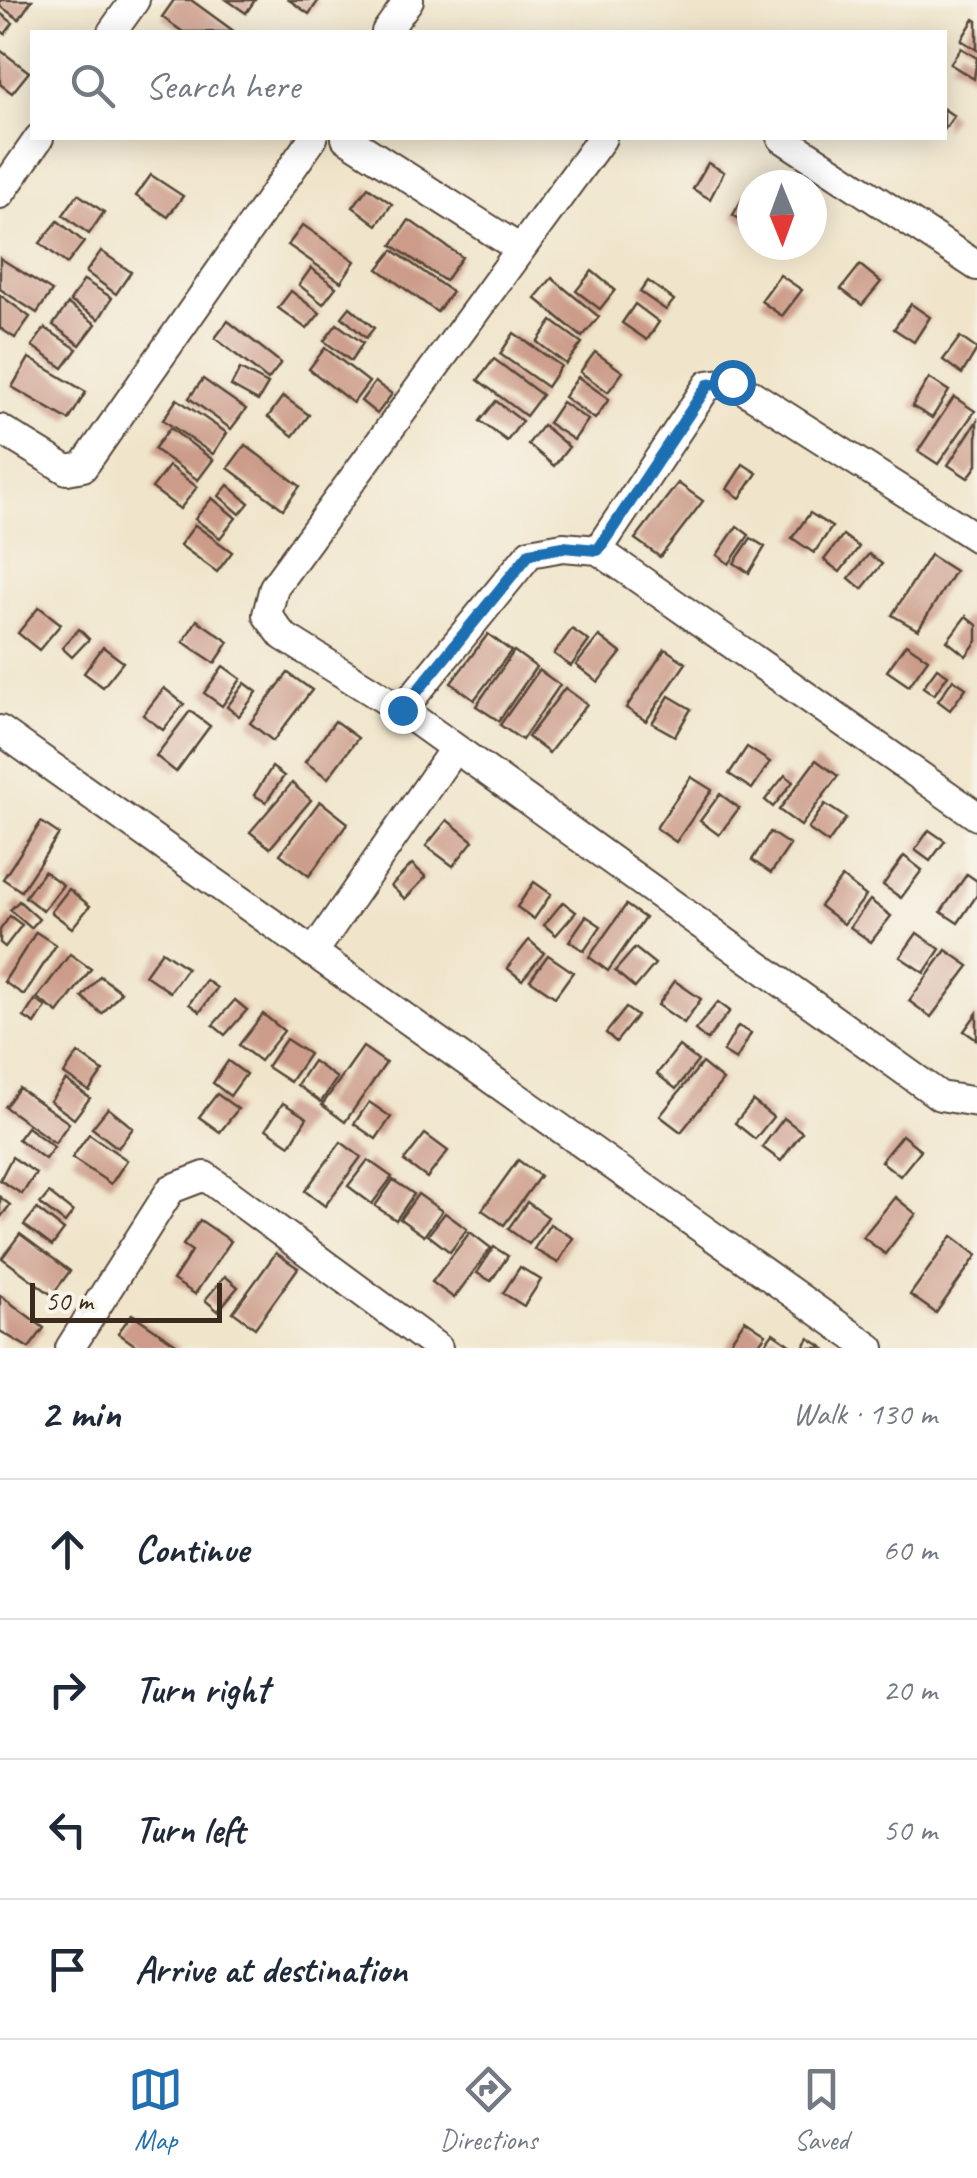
<!DOCTYPE html>
<meta charset="utf-8">
<style>
body{margin:0;font-family:Caveat,sans-serif;background:#f6f6f7;color:#1f2937}
.compass{position:absolute;left:737px;top:170px;width:90px;height:90px;border-radius:50%;background:#fff;box-shadow:0 5px 25px #0003;rotate:179deg}
.scale{position:absolute;left:30px;bottom:25px;width:192px;box-sizing:border-box;padding-left:10px;border:5px solid #3b2a1e;border-top:0;font-size:28px;line-height:35px;white-space:nowrap;color:#3b2a1e;-webkit-text-stroke:8px #f7f3e8;paint-order:stroke}
.stop{position:absolute;width:30px;height:30px;margin:-22px;border:8px solid #1f6fb2;border-radius:50%;background:#fff}
.stop.end{background:#1f6fb2;border-color:#fff;box-shadow:0 2px 10px #0008}
.list{margin:0;padding:0;list-style:none}
h2{display:flex;justify-content:space-between;align-items:center;height:130px;margin:0;padding:0 40px;font-size:42px}
h2 small{font-size:32px;font-weight:400;color:#747a83}
.list li{display:grid;grid-template-columns:65px 1fr auto;gap:30px;align-items:center;box-sizing:border-box;height:140px;padding:0 40px;border-top:2px solid #e0e1e3}
.list b{display:block;font-size:38px;white-space:nowrap}
.list em{font-size:32px;font-style:normal;color:#747a83}
.icon{flex:none;width:55px;height:55px;fill:none;stroke:currentColor;stroke-width:2;stroke-linecap:round;stroke-linejoin:round}
.map{position:relative;flex:none;width:977px;height:1348px;overflow:hidden}
.search{position:absolute;background:#fff;box-shadow:0 5px 25px #0003;left:30px;right:30px;top:30px;height:110px;display:flex;align-items:center;gap:25px;box-sizing:border-box;padding:0 35px;border-radius:0px;color:#747a83;font-size:38px}
.sheet{height:690px;background:#fff}
nav{display:flex;justify-content:space-around;align-items:center;box-sizing:border-box;height:140px;border-top:2px solid #e0e1e3;background:#fff;font-size:28px;color:#747a83}
nav a{display:grid;justify-items:center;gap:5px}
nav .on{color:#1f6fb2}
.map>svg:first-child{display:block}
.building{fill:#cc9b89}
.lines{fill:none;stroke-linecap:round;stroke-linejoin:round}
.minor-casing{stroke:#564638;stroke-width:32}
.minor{stroke:#fff;stroke-width:28}
.route{stroke:#1f6fb2;stroke-width:12}
</style>
<div class="map">
<svg width="977" height="1348" viewBox="0 0 977 1348">
<rect width="100%" height="100%" fill="#f7f3e8"/>
<filter id="ink" filterUnits="userSpaceOnUse"><feTurbulence type="fractalNoise" baseFrequency=".01" numOctaves="2"/><feDisplacementMap in="SourceGraphic" scale="20" xChannelSelector="R" yChannelSelector="G"/><feConvolveMatrix kernelMatrix="1 2 1 2 8 2 1 2 1" color-interpolation-filters="sRGB"/></filter>
<filter id="wash" filterUnits="userSpaceOnUse"><feTurbulence type="fractalNoise" baseFrequency=".0048" numOctaves="4" result="noise"/><feDisplacementMap in="SourceGraphic" scale="40" xChannelSelector="R" yChannelSelector="G"/><feGaussianBlur stdDeviation="2.25" result="paint"/><feColorMatrix in="noise" values="0 0 0 0 0 0 0 0 0 0 0 0 0 0 0 0 0 1.4 0 .05"/><feComposite in="paint" operator="in"/></filter>
<g filter="url(#wash)">
<rect width="100%" height="100%" fill="#f0e5cb"/>
<g id="blocks">
<g class="building">
<polygon points="0,0 32,0 19,19 0,6"/>
<polygon points="174,0 191,0 235,32 183,32 162,17"/>
<polygon points="227,0 255,0 246,13"/>
<polygon points="289,0 319,0 309,14"/>
<polygon points="0,13 13,23 5,34 0,30"/>
<polygon points="974,19 977,21 977,50 961,40"/>
<polygon points="961,48 977,58 974,79 950,64"/>
<polygon points="0,50 29,72 12,93 0,84"/>
<polygon points="944,109 954,116 944,130"/>
<polygon points="708,163 724,172 710,199 693,189"/>
<polygon points="151,175 183,196 168,217 136,196"/>
<polygon points="368,187 392,204 377,225 353,207"/>
<polygon points="748,189 752,191 752,227 733,215"/>
<polygon points="78,194 104,212 89,234 63,215"/>
<polygon points="409,220 462,257 445,281 392,245"/>
<polygon points="58,221 84,242 67,264 40,243"/>
<polygon points="303,225 355,261 341,282 288,245"/>
<polygon points="393,250 452,292 437,312 378,269"/>
<polygon points="101,251 131,272 116,294 86,272"/>
<polygon points="0,258 52,291 37,313 0,289"/>
<polygon points="860,265 881,282 862,305 841,289"/>
<polygon points="311,268 336,287 323,304 299,285"/>
<polygon points="592,271 615,290 600,309 576,291"/>
<polygon points="780,275 802,290 782,316 761,301"/>
<polygon points="552,278 599,317 582,337 535,298"/>
<polygon points="84,280 112,298 99,319 70,301"/>
<polygon points="648,281 674,300 666,310 640,292"/>
<polygon points="291,291 320,313 307,329 278,308"/>
<polygon points="0,295 30,317 15,338 0,328"/>
<polygon points="68,304 96,324 80,345 53,325"/>
<polygon points="635,304 659,322 647,340 622,323"/>
<polygon points="911,304 930,317 914,342 894,329"/>
<polygon points="350,307 374,328 366,338 342,317"/>
<polygon points="228,321 281,363 268,380 215,338"/>
<polygon points="552,321 582,343 566,364 537,342"/>
<polygon points="337,324 363,343 351,361 324,341"/>
<polygon points="45,328 77,349 63,368 32,346"/>
<polygon points="514,333 561,366 547,387 500,354"/>
<polygon points="960,337 977,349 962,374 943,360"/>
<polygon points="325,348 369,382 353,403 309,369"/>
<polygon points="595,352 623,372 608,392 580,372"/>
<polygon points="29,358 86,392 69,420 12,387"/>
<polygon points="494,359 542,395 526,416 478,380"/>
<polygon points="240,369 268,384 258,401 231,386"/>
<polygon points="578,377 609,399 595,419 564,397"/>
<polygon points="929,378 949,391 932,418 912,406"/>
<polygon points="203,379 246,409 231,429 189,398"/>
<polygon points="375,382 392,394 377,414 361,401"/>
<polygon points="283,396 309,415 293,436 268,417"/>
<polygon points="954,397 975,411 938,464 918,451"/>
<polygon points="177,399 227,433 213,454 163,420"/>
<polygon points="496,401 522,421 507,441 480,421"/>
<polygon points="562,402 588,420 574,440 548,423"/>
<polygon points="977,421 977,465 968,478 948,465"/>
<polygon points="543,425 569,447 554,466 528,444"/>
<polygon points="170,428 213,460 198,480 154,449"/>
<polygon points="245,445 300,486 283,509 228,468"/>
<polygon points="743,464 757,473 740,498 727,489"/>
<polygon points="169,466 197,487 180,509 152,488"/>
<polygon points="678,483 703,501 660,557 635,539"/>
<polygon points="228,485 249,503 240,514 219,496"/>
<polygon points="212,498 236,518 220,538 195,519"/>
<polygon points="810,513 832,527 814,553 792,538"/>
<polygon points="195,525 232,552 217,572 180,545"/>
<polygon points="737,526 749,535 729,564 717,555"/>
<polygon points="843,535 859,547 840,572 824,560"/>
<polygon points="751,538 765,547 749,573 734,563"/>
<polygon points="869,554 882,564 862,589 849,578"/>
<polygon points="930,555 955,571 918,630 892,615"/>
<polygon points="39,607 61,624 39,650 18,633"/>
<polygon points="966,616 977,625 977,641 966,656 947,641"/>
<polygon points="197,620 229,642 215,663 183,642"/>
<polygon points="79,629 89,639 72,657 62,648"/>
<polygon points="572,629 589,641 571,666 554,654"/>
<polygon points="488,634 511,651 474,700 451,683"/>
<polygon points="599,636 621,653 598,682 576,665"/>
<polygon points="906,644 928,659 909,686 887,671"/>
<polygon points="103,647 123,662 103,687 84,673"/>
<polygon points="665,649 686,663 646,721 626,708"/>
<polygon points="514,651 536,667 499,721 476,706"/>
<polygon points="223,666 241,679 222,706 204,693"/>
<polygon points="937,668 948,675 934,695 923,687"/>
<polygon points="539,670 560,685 522,740 500,725"/>
<polygon points="288,673 312,690 273,741 250,723"/>
<polygon points="953,679 966,688 950,710 938,701"/>
<polygon points="245,683 257,692 239,716 227,707"/>
<polygon points="164,688 184,704 163,730 143,715"/>
<polygon points="565,688 587,704 549,753 528,737"/>
<polygon points="669,696 691,709 675,736 652,723"/>
<polygon points="190,711 210,726 176,772 156,756"/>
<polygon points="335,721 358,738 328,778 305,762"/>
<polygon points="747,747 770,762 752,789 729,774"/>
<polygon points="816,760 838,776 801,826 779,810"/>
<polygon points="272,767 284,776 266,802 254,795"/>
<polygon points="785,775 793,782 773,807 765,800"/>
<polygon points="691,777 712,790 676,842 656,828"/>
<polygon points="292,783 311,800 270,848 250,832"/>
<polygon points="720,794 739,808 719,835 700,821"/>
<polygon points="320,801 348,823 309,876 280,854"/>
<polygon points="825,804 846,818 828,843 808,829"/>
<polygon points="447,820 473,841 453,866 426,846"/>
<polygon points="41,822 59,834 21,891 3,879"/>
<polygon points="929,830 945,841 930,861 915,850"/>
<polygon points="770,832 790,845 771,873 752,860"/>
<polygon points="904,856 922,870 901,898 883,885"/>
<polygon points="412,864 426,877 405,899 391,886"/>
<polygon points="44,871 63,885 43,911 25,897"/>
<polygon points="967,874 977,881 977,895 958,923 941,912"/>
<polygon points="842,877 866,896 844,924 820,906"/>
<polygon points="534,882 551,894 534,919 517,907"/>
<polygon points="69,889 90,906 72,928 51,912"/>
<polygon points="870,900 891,916 871,942 850,927"/>
<polygon points="19,901 39,919 31,928 10,910"/>
<polygon points="563,902 576,912 556,935 544,925"/>
<polygon points="626,905 645,918 608,971 589,957"/>
<polygon points="10,916 22,925 5,947 0,943 0,930"/>
<polygon points="586,916 601,926 584,951 569,941"/>
<polygon points="36,932 56,945 24,995 4,982"/>
<polygon points="917,933 940,949 924,973 900,957"/>
<polygon points="529,940 544,953 522,980 507,968"/>
<polygon points="635,948 655,964 635,988 615,971"/>
<polygon points="946,950 969,966 931,1017 909,1001"/>
<polygon points="162,951 187,968 170,992 145,975"/>
<polygon points="70,954 91,969 58,1013 37,998"/>
<polygon points="548,955 573,972 555,997 530,980"/>
<polygon points="100,976 121,992 102,1014 82,997"/>
<polygon points="206,980 217,988 200,1012 189,1004"/>
<polygon points="675,981 701,999 684,1023 658,1005"/>
<polygon points="35,1000 46,1007 35,1024 24,1017"/>
<polygon points="235,1000 247,1010 225,1035 213,1025"/>
<polygon points="718,1002 730,1011 707,1040 695,1030"/>
<polygon points="626,1008 637,1016 616,1042 606,1033"/>
<polygon points="977,1013 977,1040 964,1031"/>
<polygon points="263,1014 284,1031 260,1061 239,1045"/>
<polygon points="738,1026 751,1033 736,1060 723,1052"/>
<polygon points="286,1039 309,1054 290,1082 267,1067"/>
<polygon points="679,1046 698,1061 676,1089 657,1074"/>
<polygon points="363,1047 386,1063 345,1122 322,1105"/>
<polygon points="78,1053 103,1071 89,1091 64,1074"/>
<polygon points="228,1061 246,1074 230,1096 213,1083"/>
<polygon points="313,1061 337,1078 321,1102 297,1085"/>
<polygon points="702,1063 723,1080 681,1132 660,1116"/>
<polygon points="66,1080 90,1098 74,1119 50,1101"/>
<polygon points="19,1088 69,1123 55,1143 5,1107"/>
<polygon points="217,1094 238,1109 220,1132 199,1117"/>
<polygon points="753,1101 773,1117 755,1139 735,1123"/>
<polygon points="369,1102 391,1117 376,1139 354,1124"/>
<polygon points="283,1103 307,1118 290,1145 266,1129"/>
<polygon points="108,1108 133,1128 118,1148 92,1128"/>
<polygon points="784,1118 802,1132 781,1161 762,1147"/>
<polygon points="27,1127 54,1147 45,1159 18,1139"/>
<polygon points="89,1134 127,1160 111,1184 72,1158"/>
<polygon points="425,1134 448,1151 427,1178 404,1161"/>
<polygon points="902,1135 921,1150 900,1176 881,1161"/>
<polygon points="341,1142 361,1157 325,1206 305,1191"/>
<polygon points="12,1157 36,1173 22,1194 0,1180"/>
<polygon points="368,1160 392,1177 372,1204 348,1186"/>
<polygon points="518,1160 540,1176 504,1225 482,1210"/>
<polygon points="393,1180 414,1194 396,1220 375,1206"/>
<polygon points="49,1193 73,1212 65,1223 40,1204"/>
<polygon points="418,1194 442,1211 424,1236 400,1219"/>
<polygon points="0,1197 10,1205 0,1218"/>
<polygon points="895,1197 916,1214 885,1254 863,1237"/>
<polygon points="527,1202 548,1217 529,1244 508,1229"/>
<polygon points="37,1209 64,1230 52,1246 24,1225"/>
<polygon points="445,1213 467,1229 450,1252 428,1235"/>
<polygon points="200,1220 231,1241 195,1294 173,1280 192,1251 183,1245"/>
<polygon points="550,1224 573,1238 558,1263 534,1249"/>
<polygon points="470,1232 491,1248 454,1298 432,1282"/>
<polygon points="20,1234 70,1271 52,1295 2,1258"/>
<polygon points="952,1236 977,1255 936,1313 910,1295"/>
<polygon points="494,1247 508,1256 491,1281 477,1273"/>
<polygon points="276,1253 298,1268 255,1328 233,1312"/>
<polygon points="520,1267 541,1280 524,1306 503,1293"/>
<polygon points="225,1276 238,1287 218,1311 205,1300"/>
<polygon points="0,1295 44,1328 29,1348 0,1331"/>
<polygon points="132,1314 182,1348 139,1348 118,1333"/>
<polygon points="745,1320 766,1334 756,1348 726,1348"/>
<polygon points="773,1333 795,1348 762,1348"/>
<polygon points="809,1338 824,1348 803,1348"/>
</g>
</g>
</g>
<g filter="url(#ink)">
<use href="#blocks" fill-opacity="0" stroke="#564638" stroke-width="2.5"/>
<g class="lines">
<g class="minor-casing">
<g id="minor">
<polyline points="112,32 135,0"/>
<polyline points="386,32 409,0"/>
<polyline points="346,138 520,249"/>
<polyline points="782,138 977,266"/>
<polyline points="0,194 39,138"/>
<polyline points="0,429 67,470 83,467 313,138"/>
<polyline points="598,550 708,385 732,382 977,538"/>
<polyline points="402,710 283,636 267,615 274,587 602,138"/>
<polyline points="0,730 870,1348"/>
<polyline points="977,816 598,550 563,547 530,553 402,710 940,1096 977,1102"/>
<polyline points="313,953 454,749"/>
<polyline points="70,1348 171,1189 205,1176 438,1348"/>
</g>
</g>
<use href="#minor" class="minor"/>
</g>
</g>
<g class="lines" filter="url(#ink)">
<polyline class="route" points="402,710 530,553 563,547 598,550 708,385 732,382"/>
</g>
</svg>
<svg class="compass" viewBox="-18 -18 36 36"><path d="M0-13l5 13h-10z" fill="#e53935"/><path d="M0 13l5-13h-10z" fill="#747a83"/></svg>
<div class="scale">50 m</div>
<div class="stop" style="left:732px;top:382px"></div>
<div class="stop end" style="left:402px;top:710px"></div>
<div class="search"><svg class="icon" aria-label="search" viewBox="0 0 24 24"><circle cx="10" cy="10" r="6"/><path d="M15 15l6 6"/></svg>Search here</div>
</div>
<section class="sheet">
<h2>2 min<small>Walk · 130 m</small></h2>
<ul class="list">
<li><svg class="icon" aria-label="ahead" viewBox="0 0 24 24"><path d="M12 20V5M6 11l6-6 6 6"/></svg><div><b>Continue</b></div><em>60 m</em></li>
<li><svg class="icon" aria-label="right" viewBox="0 0 24 24"><path d="M7 20v-9h11M14 6l5 5-5 5"/></svg><div><b>Turn right</b></div><em>20 m</em></li>
<li><svg class="icon" aria-label="left" viewBox="0 0 24 24"><path d="M17 20v-9H6M10 6l-5 5 5 5"/></svg><div><b>Turn left</b></div><em>50 m</em></li>
<li><svg class="icon" aria-label="arrive" viewBox="0 0 24 24"><path d="M6 21V4h12l-3 4 3 4H6"/></svg><div><b>Arrive at destination</b></div></li>
</ul>
</section>
<nav>
<a class="on"><svg class="icon" aria-label="map" viewBox="0 0 24 24"><path d="M3 6l6-2 6 2 6-2v14l-6 2-6-2-6 2zM9 4v14M15 6v14"/></svg>Map</a>
<a><svg class="icon" aria-label="directions" viewBox="0 0 24 24"><path d="M12 3l9 9-9 9-9-9zM9 14v-3h6M13 9l2 2-2 2"/></svg>Directions</a>
<a><svg class="icon" aria-label="saved" viewBox="0 0 24 24"><path d="M7 4h10v16l-5-4-5 4z"/></svg>Saved</a>
</nav>
